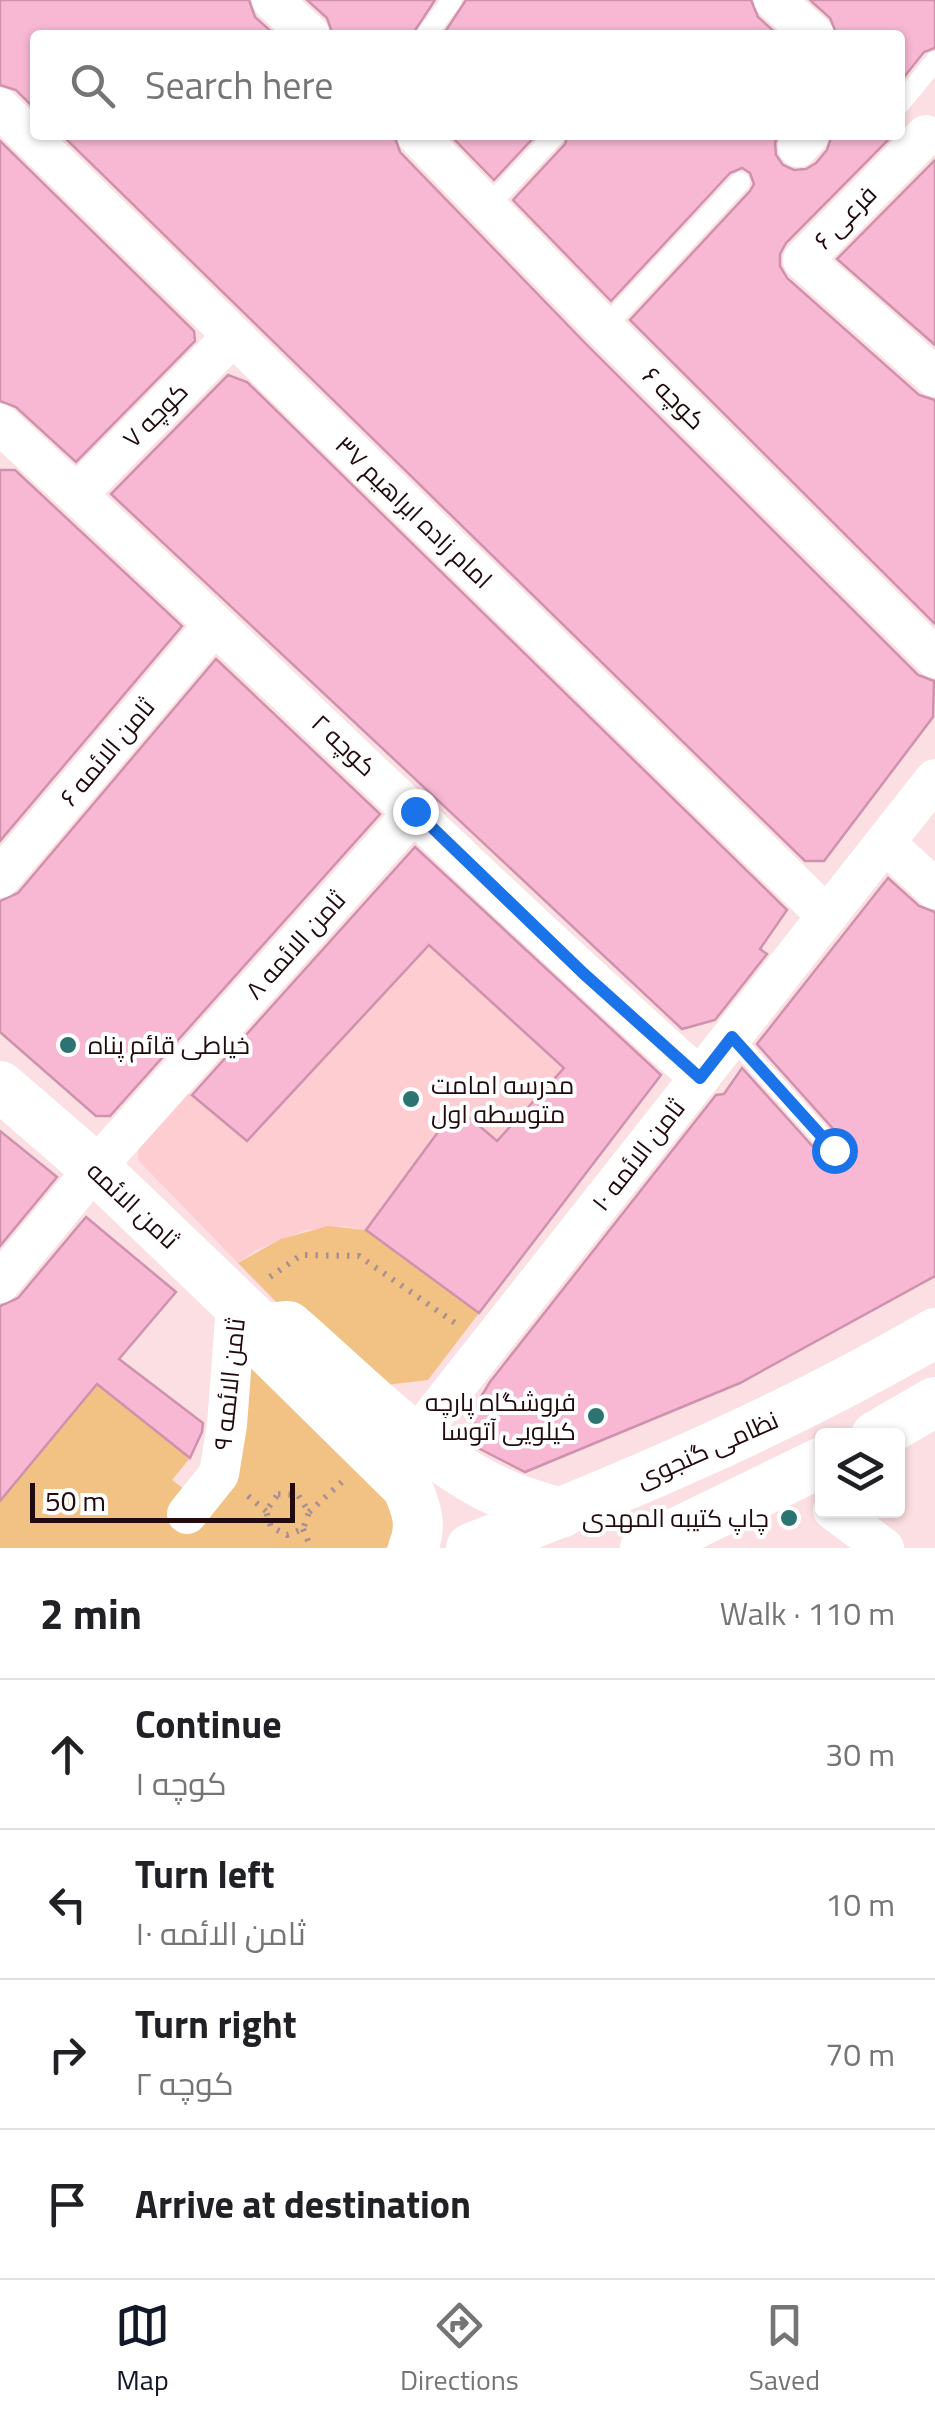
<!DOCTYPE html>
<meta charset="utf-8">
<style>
body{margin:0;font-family:"Titillium Web",Cairo,sans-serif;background:#f2f2f2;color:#202124}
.controls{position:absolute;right:30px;bottom:30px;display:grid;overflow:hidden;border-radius:10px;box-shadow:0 2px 8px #0004}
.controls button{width:90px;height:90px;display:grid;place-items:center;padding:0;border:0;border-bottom:2px solid #e0e0e0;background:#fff;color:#202124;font:50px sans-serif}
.scale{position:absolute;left:30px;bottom:25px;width:265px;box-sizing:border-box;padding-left:10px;border:5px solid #220a0e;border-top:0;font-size:28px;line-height:35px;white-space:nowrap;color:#220a0e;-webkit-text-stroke:8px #fff;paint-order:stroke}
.stop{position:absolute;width:30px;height:30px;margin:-22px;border:8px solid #1a73e8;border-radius:50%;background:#fff}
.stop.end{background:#1a73e8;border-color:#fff;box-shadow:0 2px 10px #0008}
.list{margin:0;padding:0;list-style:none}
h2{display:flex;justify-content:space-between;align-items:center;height:130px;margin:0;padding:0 40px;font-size:42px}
h2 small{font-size:32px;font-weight:400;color:#757577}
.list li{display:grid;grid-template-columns:65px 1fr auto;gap:30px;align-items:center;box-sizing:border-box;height:150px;padding:0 40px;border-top:2px solid #e0e0e0}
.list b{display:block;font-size:38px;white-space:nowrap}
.list p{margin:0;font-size:32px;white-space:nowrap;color:#757577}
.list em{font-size:32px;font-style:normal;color:#757577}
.icon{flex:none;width:55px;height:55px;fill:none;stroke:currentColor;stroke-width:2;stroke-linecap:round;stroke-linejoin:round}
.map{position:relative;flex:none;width:935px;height:1548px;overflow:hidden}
.search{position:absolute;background:#fff;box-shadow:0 2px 8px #0004;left:30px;right:30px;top:30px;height:110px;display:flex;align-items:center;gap:25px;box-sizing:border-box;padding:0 35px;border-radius:10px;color:#757577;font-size:38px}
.sheet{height:730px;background:#fff}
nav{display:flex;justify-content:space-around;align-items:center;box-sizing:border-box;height:140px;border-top:2px solid #e0e0e0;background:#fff;font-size:28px;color:#757577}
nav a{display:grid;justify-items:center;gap:5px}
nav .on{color:#111827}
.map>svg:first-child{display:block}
.built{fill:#fdcdd2}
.green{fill:#f2c184}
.building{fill:#f8b8d4;stroke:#cf92ad;stroke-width:2.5}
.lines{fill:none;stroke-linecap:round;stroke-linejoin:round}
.path{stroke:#aa8f92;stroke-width:6;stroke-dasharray:2.5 8;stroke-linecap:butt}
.service{stroke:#fff;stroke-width:20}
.minor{stroke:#fff;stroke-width:40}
.tertiary{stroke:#fff;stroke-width:50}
.route{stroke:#1a73e8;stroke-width:12}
.poi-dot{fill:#2b7471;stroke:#fff;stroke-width:4}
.labels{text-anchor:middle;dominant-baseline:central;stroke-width:8;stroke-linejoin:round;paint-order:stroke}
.street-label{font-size:25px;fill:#220a0e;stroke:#fff}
.poi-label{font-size:25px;fill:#220a0e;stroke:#fff;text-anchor:start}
</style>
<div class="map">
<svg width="935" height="1548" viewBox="0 0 935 1548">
<rect width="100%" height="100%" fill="#fcdfe2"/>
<polygon class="built" points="429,945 563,1068 497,1140 465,1113 449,1117 366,1230 344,1226 306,1230 256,1250 238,1263 138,1160 139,1140 185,1090 248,1140"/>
<g class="green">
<polygon points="328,1226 366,1230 479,1313 428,1380 377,1386 281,1307 238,1263 281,1239"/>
<polygon points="235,1343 395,1505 395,1535 386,1548 0,1548 0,1500 97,1384 190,1458 172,1480 192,1495"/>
</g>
<g class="building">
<polygon points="0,0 249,0 255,17 275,35 35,35 35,109 16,90 0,85"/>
<polygon points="307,0 435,0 412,35 333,35 327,18"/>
<polygon points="466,0 751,0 758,17 778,35 443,35"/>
<polygon points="810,0 935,0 935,48 924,52 900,82 900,35 837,35 830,18"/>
<polygon points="62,135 394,135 400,152 587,345 918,675 934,681 933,717 824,861 805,861"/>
<polygon points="450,135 536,135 494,180"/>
<polygon points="568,135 778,135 775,143 776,155 783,165 794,170 806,169 816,163 827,150 832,135 893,135 786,243 780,254 780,266 787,278 919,395 935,400 935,624 630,320 750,191 754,184 750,173 742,168 730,173 611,301 513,200 565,144"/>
<polygon points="0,141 194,331 195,341 76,462 16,407 0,401"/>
<polygon points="935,160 935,345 837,259"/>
<polygon points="228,375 247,382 787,910 760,949 767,954 715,1020 682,1029 111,494"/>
<polygon points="0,470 15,470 182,626 0,841"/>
<polygon points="216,659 380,814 110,1116 96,1116 0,1032 0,901 18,893"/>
<polygon points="415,847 661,1075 479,1313 366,1230 449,1117 464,1113 497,1141 564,1068 429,945 247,1141 192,1095"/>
<polygon points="888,878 919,906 935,912 935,1276 740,1383 525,1472 480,1449 474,1429 476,1405 490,1382 716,1095 724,1094 742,1068 824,1159 836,1164 844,1159 848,1148 844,1141 757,1044"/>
<polygon points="0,1131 57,1177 0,1246"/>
<polygon points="86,1217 176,1292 119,1359 203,1423 202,1432 190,1458 97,1384 0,1501 0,1306 18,1298"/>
</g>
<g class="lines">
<g class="path">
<polyline points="270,1277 301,1255 359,1256 458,1325"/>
<polygon points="278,1494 298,1495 309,1512 303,1529 287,1535 271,1527 266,1511"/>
<polyline points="248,1496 266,1511"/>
<polyline points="309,1512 345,1479"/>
<polyline points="303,1529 311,1548"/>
</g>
<g class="service">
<polyline points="426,35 452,0"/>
<polyline points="900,104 935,61"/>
<polyline points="488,206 555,135"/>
<polyline points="604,328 740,182"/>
<polyline points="732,1037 834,1150"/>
</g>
<g class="minor">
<polyline points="272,0 310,35"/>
<polyline points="774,0 814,35"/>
<polyline points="0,108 827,916"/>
<polyline points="417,135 604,328 935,658"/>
<polyline points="926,135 803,260 935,377"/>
<polyline points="798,147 809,135"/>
<path d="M0,424C235,639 462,865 700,1078"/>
<polyline points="77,494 233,336"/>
<polyline points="885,843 935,889"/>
<polyline points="0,878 214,625"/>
<polyline points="0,1283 95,1168 415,811"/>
<polyline points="416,1437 935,779"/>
<polyline points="833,1510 884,1548"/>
<polyline points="187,1514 219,1474 227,1425 236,1304"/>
</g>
<g class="tertiary">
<path d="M0,1086L95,1168L262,1328L271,1353L407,1487C416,1507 423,1526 413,1548"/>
<path d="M277,1327L288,1326C346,1376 414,1446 481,1483C506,1497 533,1505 561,1513"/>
<polyline points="876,1436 935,1402"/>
<path d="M471,1548C630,1486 787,1419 935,1333"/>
<polyline points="645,1548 822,1462"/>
</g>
</g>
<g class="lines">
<polyline class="route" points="415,811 583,973 700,1078 732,1037 834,1150"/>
</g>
<g class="poi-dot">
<circle cx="68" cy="1045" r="10"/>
<circle cx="411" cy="1099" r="10"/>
<circle cx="596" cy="1416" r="10"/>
<circle cx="789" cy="1518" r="10"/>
</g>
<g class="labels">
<g class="street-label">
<text transform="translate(845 217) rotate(-46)">فرعی ۶</text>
<text transform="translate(674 398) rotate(45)">کوچه ۶</text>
<text transform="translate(155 415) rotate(-45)">کوچه ۷</text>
<text transform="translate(414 512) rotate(44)">امام زاده ابراهیم ۳۷</text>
<text transform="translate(344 745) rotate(43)">کوچه ۲</text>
<text transform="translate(107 752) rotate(-50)">ثامن الائمه ۶</text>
<text transform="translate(295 945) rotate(-48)">ثامن الائمه ۸</text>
<text transform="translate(638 1155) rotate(-52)">ثامن الائمه ۱۰</text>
<text transform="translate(133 1205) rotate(43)">ثامن الائمه</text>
<text transform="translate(229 1384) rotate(-84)">ثامن الائمه ۹</text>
<text transform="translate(707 1449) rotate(-24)">نظامی گنجوی</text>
</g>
<g class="poi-label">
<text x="88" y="1045">خیاطی قائم پناه</text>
<text x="431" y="1085">مدرسه امامت<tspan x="431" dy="29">متوسطه اول</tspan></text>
<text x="576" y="1402" text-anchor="end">فروشگاه پارچه<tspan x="576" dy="29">کیلویی آتوسا</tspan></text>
<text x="769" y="1518" text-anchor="end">چاپ‌ کتیبه المهدی</text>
</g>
</g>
</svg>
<div class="controls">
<button><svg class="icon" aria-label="layers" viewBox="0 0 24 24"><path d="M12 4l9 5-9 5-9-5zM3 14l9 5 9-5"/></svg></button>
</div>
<div class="scale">50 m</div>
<div class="stop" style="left:834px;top:1150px"></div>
<div class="stop end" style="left:415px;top:811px"></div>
<div class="search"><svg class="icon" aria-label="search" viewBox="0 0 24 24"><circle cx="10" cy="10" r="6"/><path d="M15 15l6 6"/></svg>Search here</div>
</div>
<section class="sheet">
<h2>2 min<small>Walk · 110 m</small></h2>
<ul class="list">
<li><svg class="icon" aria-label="ahead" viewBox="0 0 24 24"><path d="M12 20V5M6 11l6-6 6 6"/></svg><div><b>Continue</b><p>کوچه ۱</p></div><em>30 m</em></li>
<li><svg class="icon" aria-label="left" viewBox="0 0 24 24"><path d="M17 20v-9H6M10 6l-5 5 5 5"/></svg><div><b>Turn left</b><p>ثامن الائمه ۱۰</p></div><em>10 m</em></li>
<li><svg class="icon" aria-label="right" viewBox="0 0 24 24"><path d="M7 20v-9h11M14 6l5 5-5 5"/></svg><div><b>Turn right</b><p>کوچه ۲</p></div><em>70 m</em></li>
<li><svg class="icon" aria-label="arrive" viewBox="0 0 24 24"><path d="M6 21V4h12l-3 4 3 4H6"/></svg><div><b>Arrive at destination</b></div></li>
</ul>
</section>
<nav>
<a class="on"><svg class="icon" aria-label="map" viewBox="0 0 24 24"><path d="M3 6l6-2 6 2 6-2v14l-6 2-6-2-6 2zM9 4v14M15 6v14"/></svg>Map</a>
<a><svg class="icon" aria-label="directions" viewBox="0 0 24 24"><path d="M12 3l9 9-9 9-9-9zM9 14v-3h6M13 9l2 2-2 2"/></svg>Directions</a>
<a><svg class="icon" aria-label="saved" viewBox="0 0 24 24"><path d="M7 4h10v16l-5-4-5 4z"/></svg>Saved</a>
</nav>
